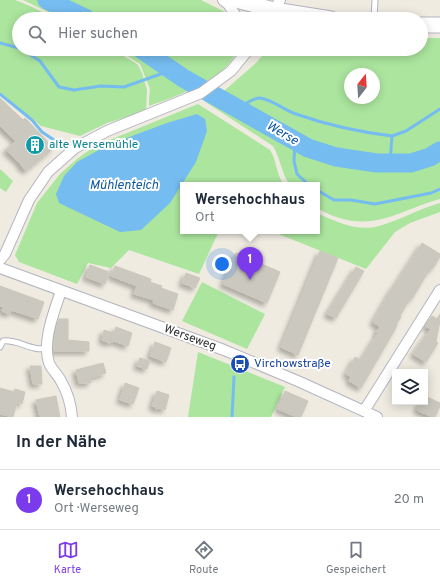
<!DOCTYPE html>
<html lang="de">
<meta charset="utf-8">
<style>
body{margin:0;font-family:Overpass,sans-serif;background:#f2f2f3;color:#1f2937}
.controls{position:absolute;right:12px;bottom:12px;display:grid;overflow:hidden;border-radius:0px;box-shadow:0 2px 10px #0003}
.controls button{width:36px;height:36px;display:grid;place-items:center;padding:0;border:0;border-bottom:1px solid #e0e1e3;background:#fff;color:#1f2937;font:20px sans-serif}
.compass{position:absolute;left:344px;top:68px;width:36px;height:36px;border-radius:50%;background:#fff;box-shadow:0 2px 10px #0003;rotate:17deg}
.you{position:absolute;left:222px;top:264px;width:14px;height:14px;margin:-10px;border:3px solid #fff;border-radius:50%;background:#1a73e8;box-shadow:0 0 0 6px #1a73e833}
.badge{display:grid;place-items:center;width:26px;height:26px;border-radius:50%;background:#7c3aed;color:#fff;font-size:13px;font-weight:700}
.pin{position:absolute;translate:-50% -33px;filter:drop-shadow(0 1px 2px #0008)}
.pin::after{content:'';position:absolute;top:21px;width:14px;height:12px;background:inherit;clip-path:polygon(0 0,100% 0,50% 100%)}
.popup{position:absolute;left:180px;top:182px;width:140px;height:52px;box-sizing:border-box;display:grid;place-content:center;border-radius:0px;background:#fff;filter:drop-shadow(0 1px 3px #0005);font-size:13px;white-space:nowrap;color:#747a83}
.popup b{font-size:15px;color:#1f2937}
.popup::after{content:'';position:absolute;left:50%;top:100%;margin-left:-8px;border:8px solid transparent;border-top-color:#fff}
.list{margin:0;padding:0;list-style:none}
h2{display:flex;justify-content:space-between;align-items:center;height:52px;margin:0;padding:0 16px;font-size:17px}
h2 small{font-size:13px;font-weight:400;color:#747a83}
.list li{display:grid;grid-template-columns:26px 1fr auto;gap:12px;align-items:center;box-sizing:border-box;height:60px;padding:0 16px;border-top:1px solid #e0e1e3}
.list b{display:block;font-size:15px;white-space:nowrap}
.list p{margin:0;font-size:13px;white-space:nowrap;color:#747a83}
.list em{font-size:13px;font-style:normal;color:#747a83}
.icon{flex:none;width:22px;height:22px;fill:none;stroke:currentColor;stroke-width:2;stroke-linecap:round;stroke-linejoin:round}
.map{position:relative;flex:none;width:440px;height:417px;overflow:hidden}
.search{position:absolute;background:#fff;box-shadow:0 2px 10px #0003;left:12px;right:12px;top:12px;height:44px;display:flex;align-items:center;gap:10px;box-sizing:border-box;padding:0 14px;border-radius:22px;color:#747a83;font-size:15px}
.sheet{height:112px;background:#fff}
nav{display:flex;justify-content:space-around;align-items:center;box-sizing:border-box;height:56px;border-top:1px solid #e0e1e3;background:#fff;font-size:11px;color:#747a83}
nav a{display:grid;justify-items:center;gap:2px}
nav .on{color:#7c3aed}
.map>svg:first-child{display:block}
.green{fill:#abe59e;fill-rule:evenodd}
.water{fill:#75bcf0}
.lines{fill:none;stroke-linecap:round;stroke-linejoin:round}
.stream{stroke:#75bcf0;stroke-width:3}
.river{stroke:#75bcf0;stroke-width:19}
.building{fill:#cbc9bf;stroke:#cbc8ba;filter:url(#shadow)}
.lane-casing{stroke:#b4b4c1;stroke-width:7}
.street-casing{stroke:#b4b4c1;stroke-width:12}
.secondary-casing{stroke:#b4b4c1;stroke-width:17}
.lane{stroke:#fff;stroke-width:5}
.street{stroke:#fff;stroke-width:10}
.secondary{stroke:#fff;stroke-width:15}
.labels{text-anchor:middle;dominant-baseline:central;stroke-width:4;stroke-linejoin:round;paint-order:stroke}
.culture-label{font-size:12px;fill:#0d838f;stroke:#fff;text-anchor:start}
.street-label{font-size:12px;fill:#2e2e2e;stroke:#fff}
.transit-label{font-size:12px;fill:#164399;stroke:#fff;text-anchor:start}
.water-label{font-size:13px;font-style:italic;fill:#0d58a3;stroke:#fff}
</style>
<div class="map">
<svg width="440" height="417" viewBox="0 0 440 417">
<defs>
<filter id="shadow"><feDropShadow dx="-3.5" dy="3.5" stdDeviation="2" flood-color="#0004"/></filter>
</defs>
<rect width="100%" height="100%" fill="#efebe1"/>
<g class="green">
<polygon points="0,0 15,0 30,6 56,19 19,19 19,49 111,49 134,62 138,65 142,73 147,90 146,111 107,123 80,136 41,126 0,92"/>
<polygon points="23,0 201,0 223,11 232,19 63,19"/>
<path d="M421,38H440V199C402,209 378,231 336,217C330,215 323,211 317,208V185H290C281,173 281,159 273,146L204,101L220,94L224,91L256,63L268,49H421ZM350,74H374V98H350Z"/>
<path d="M117,49H237C228,80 176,96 149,106V100L150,89L140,64Z"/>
<path d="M198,104L270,150C277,161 276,174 284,185H183V231H219L199,274L129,250L111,268L88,263L77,284L19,262L15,255L37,203L60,174L77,159L95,146Z"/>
<polygon points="0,169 13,181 6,192 0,188"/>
<path d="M440,203V212L410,223L395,232L366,269L271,231H317V213C336,222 358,232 379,226C400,220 419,209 440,203Z"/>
<polygon points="202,282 265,314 247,349 182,321"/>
<polygon points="198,352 285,387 271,417 188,417"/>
</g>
<polygon class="water" points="197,114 205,119 207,131 196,162 170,203 141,230 120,232 59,203 56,194 64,176 77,162 108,145 167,123"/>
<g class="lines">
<g class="stream">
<polyline points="0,43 19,48"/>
<polyline points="21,49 40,61 59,87 74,90 101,86 124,87 172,70"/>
<polyline points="0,94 32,120 42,132 57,142"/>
<path d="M238,109C244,105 252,98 260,98C273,100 284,110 296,114C327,125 360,132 392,136"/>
<polyline points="295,141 294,161 297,174 309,185"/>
<polyline points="390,163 392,136 406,131 440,109"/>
<polyline points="317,190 334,200 351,200 375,204 431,193 440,189"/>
<polyline points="232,417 234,377"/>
</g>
<g class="river">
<polyline points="47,0 87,19"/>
<polyline points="141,49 183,78 308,148 336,157 377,163 411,163 430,157 440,151"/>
</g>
</g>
<g class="building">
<polygon points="0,98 23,120 25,118 54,148 26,171 20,165 21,164 6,150 16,141 0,126"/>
<polygon points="422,243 440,254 440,257 433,268 432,268 429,272 428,272 412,299 411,298 405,307 400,316 401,317 396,325 397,326 361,388 349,381 351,377 346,374 355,357 361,360 378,333 376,332 380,327 373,322 393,287 394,287"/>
<polygon points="320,251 338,258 298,355 281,347"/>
<polygon points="236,253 280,272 267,303 223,284"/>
<polygon points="90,265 109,272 105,284 86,277"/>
<polygon points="115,266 151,279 150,282 162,286 161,288 178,294 173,310 153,303 154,300 134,294 137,286 111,276"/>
<polygon points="356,267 364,271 336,318 327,314"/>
<polygon points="186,273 200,278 195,288 182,283"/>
<polygon points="0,286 44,302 38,319 11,310 10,314 2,311 3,307 0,306"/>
<polygon points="440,314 440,321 436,341 438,343 426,362 413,354 431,329 425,326 432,316 437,319"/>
<polygon points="59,319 68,319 68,340 89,342 89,351 54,351 54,339"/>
<polygon points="116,327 132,333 128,346 114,341 109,343 102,340 104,330 114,333"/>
<polygon points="155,342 171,348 166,362 150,356"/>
<polygon points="140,358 150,361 147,369 137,366"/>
<polygon points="103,363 106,373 90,378 91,383 79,383 76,370"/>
<polygon points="30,366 41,366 42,384 33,384"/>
<polygon points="125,383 139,388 133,404 120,400"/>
<polygon points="0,388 14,392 15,389 25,392 22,404 17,402 13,417 0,414"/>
<polygon points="157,391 169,395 165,410 159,408 157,410 155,407 152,406"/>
<polygon points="285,391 308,401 301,417 296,417 278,409"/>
<polygon points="56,396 60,417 40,417 36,400"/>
<polygon points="425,396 440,403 440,406 435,417 432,417 417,410 420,402 425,402"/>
</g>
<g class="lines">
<g class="lane-casing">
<g id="lane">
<polyline points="374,19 375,0"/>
<path d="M0,347L3,341C18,339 32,352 47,348"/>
</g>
</g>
<g class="street-casing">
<g id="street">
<polyline points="223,0 228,4 238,19"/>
<polyline points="269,19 280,0"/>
<polyline points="0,260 5,254 29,200 48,172 75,148 107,131 201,93 231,71 249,49"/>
<polyline points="0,268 224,350 300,382 377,417"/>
<path d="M61,291C54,312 42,341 49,363C52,370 58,375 61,381C68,393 71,404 72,417"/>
<polyline points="364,411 440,290"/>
</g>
</g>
<g class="secondary-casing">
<g id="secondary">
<polyline points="236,0 274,10 331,19"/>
<polyline points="421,25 440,25"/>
</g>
</g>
<use href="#lane" class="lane"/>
<use href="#street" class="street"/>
<use href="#secondary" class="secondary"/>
</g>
<defs>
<g id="building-disc" transform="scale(1)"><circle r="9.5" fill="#0f9aa8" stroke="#fff"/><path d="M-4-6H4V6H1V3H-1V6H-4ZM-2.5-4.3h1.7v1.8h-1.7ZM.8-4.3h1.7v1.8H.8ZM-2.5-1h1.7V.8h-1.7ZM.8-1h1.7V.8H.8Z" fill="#fff"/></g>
<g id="bus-disc" transform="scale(1)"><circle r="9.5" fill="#1a4fb4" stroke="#fff"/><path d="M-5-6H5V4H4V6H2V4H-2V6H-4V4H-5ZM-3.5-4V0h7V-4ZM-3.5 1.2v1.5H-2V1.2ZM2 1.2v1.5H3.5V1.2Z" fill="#fff"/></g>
</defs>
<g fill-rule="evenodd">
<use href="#building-disc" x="35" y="145"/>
<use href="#bus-disc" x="240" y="364"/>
</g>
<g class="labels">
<g class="culture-label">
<text x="49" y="145">alte Wersemühle</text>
</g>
<g class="street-label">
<text transform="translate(190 338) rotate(20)">Werseweg</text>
</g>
<g class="transit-label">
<text x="254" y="364">Virchowstraße</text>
</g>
<g class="water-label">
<text transform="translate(282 134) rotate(30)">Werse</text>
<text x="124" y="186">Mühlenteich</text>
</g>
</g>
</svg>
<div class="controls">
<button><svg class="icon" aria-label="layers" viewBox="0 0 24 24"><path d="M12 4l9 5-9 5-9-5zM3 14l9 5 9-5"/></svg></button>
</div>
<svg class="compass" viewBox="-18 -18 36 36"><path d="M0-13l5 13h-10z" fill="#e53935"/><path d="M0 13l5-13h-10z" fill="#747a83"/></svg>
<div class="you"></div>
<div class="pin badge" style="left:250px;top:280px">1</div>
<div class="popup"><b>Wersehochhaus</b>Ort</div>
<div class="search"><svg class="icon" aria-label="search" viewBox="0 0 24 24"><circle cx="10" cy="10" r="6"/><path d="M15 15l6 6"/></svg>Hier suchen</div>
</div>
<section class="sheet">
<h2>In der Nähe<small></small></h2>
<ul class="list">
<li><span class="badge">1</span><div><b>Wersehochhaus</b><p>Ort · Werseweg</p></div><em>20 m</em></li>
</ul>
</section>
<nav>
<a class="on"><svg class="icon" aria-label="map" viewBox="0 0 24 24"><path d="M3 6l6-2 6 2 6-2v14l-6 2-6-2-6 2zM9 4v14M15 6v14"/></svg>Karte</a>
<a><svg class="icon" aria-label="directions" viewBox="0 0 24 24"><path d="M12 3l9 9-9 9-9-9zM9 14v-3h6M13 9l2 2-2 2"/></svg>Route</a>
<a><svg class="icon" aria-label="saved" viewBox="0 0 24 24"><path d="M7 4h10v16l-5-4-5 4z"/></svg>Gespeichert</a>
</nav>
